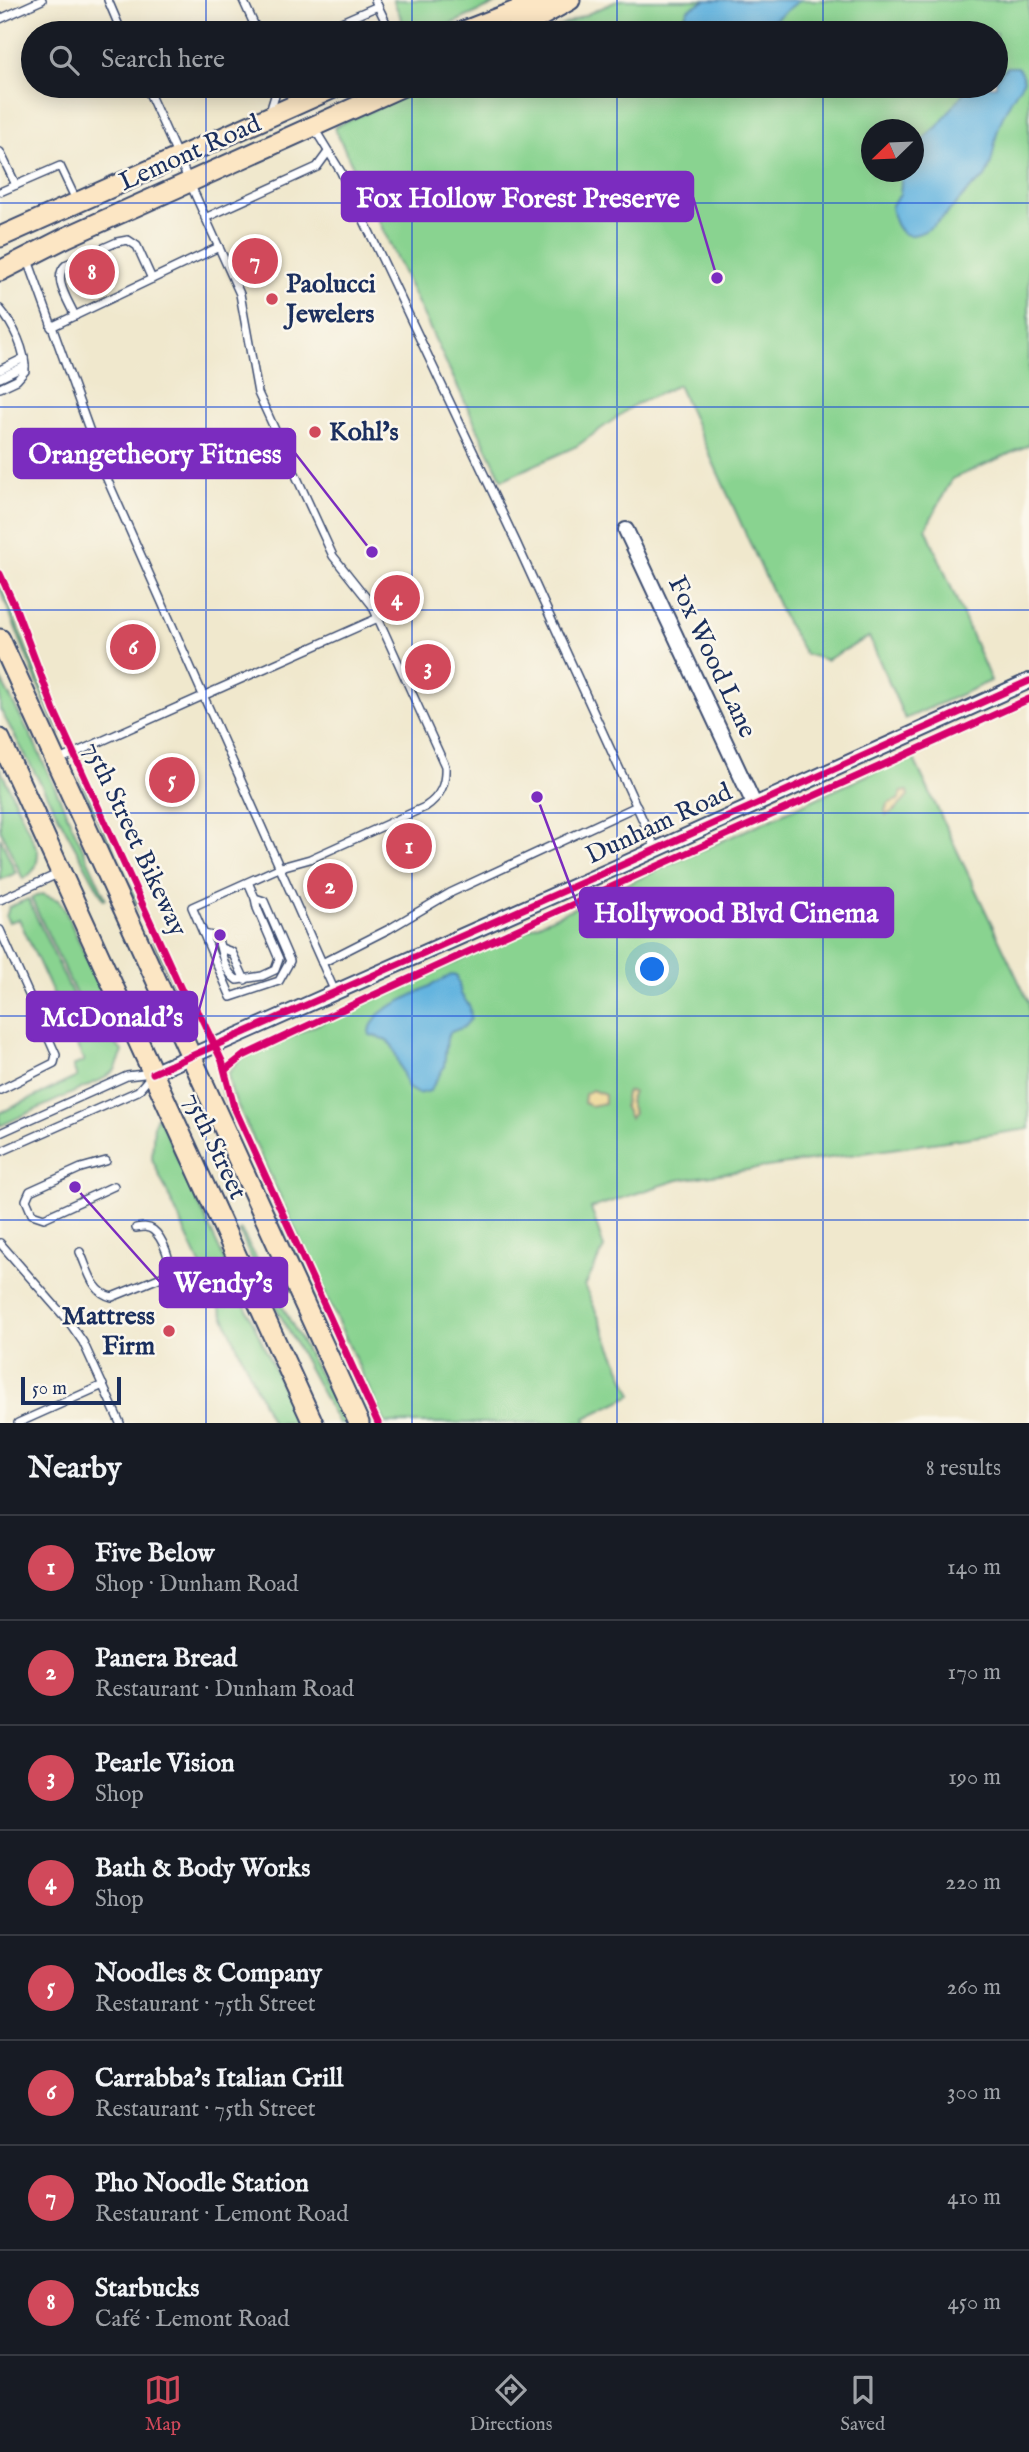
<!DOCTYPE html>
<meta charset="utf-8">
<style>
body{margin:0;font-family:"IM FELL English",serif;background:#20242c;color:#f1f3f6}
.compass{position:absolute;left:861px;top:119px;width:63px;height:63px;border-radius:50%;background:#171b24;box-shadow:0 4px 18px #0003;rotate:247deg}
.scale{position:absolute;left:21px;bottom:18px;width:100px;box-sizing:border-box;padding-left:7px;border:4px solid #1b2f5e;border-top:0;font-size:19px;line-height:24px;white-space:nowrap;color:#1b2f5e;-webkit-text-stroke:5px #fbf7ec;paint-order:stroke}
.you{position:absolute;left:653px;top:970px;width:24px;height:24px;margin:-18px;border:5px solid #fff;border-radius:50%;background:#1a73e8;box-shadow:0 0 0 10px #1a73e833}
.badge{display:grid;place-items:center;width:46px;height:46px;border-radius:50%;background:#d1495b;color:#fff;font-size:23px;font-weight:700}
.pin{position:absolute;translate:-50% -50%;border:4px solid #fff;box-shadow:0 2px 7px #0006}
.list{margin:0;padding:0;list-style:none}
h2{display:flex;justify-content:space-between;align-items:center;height:91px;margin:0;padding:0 28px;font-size:30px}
h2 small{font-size:23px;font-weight:400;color:#9ea1a6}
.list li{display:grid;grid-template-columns:46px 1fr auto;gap:21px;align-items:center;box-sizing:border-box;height:105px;padding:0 28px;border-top:2px solid #363941}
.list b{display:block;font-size:26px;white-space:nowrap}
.list p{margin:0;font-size:23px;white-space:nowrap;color:#9ea1a6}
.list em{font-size:23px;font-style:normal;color:#9ea1a6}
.icon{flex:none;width:38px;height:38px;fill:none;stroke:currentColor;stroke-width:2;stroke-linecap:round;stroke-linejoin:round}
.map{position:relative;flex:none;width:1029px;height:1423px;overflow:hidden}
.search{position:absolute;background:#171b24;box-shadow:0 4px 18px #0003;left:21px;right:21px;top:21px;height:77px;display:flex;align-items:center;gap:18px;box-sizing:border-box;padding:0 24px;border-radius:38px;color:#9ea1a6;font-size:26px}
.sheet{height:931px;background:#171b24}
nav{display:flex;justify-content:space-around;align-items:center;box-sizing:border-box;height:98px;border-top:2px solid #363941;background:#171b24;font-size:19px;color:#9ea1a6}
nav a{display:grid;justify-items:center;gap:4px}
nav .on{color:#d1495b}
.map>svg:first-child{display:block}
.green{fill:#89d390;stroke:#528177;stroke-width:2;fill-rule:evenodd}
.sand{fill:#eeda9e;stroke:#84847e;stroke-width:2}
.water{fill:#64b4df;stroke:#40729e;stroke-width:2}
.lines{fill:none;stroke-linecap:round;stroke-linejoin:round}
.lane-casing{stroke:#3b4b6f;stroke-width:10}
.street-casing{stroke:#3b4b6f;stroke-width:18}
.secondary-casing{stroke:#3b4b6f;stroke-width:23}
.lane{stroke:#fff;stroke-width:7}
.street{stroke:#fff;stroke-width:14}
.secondary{stroke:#fce6c4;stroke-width:19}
.cycleway-casing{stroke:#fbf7ec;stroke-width:11}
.cycleway{stroke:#d6006c;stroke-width:7}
.grid{fill:none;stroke:#1d4ed8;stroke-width:2;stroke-opacity:0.55}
.poi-dot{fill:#d1495b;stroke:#fbf7ec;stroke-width:2.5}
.labels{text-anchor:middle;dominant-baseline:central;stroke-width:5;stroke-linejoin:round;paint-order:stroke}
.street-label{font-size:26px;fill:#1b2f5e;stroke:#fbf7ec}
.poi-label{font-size:26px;font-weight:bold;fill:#1b2f5e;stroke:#fbf7ec;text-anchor:start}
.leader{fill:none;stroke:#7b2cbf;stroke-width:2.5}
.callout-dot{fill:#7b2cbf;stroke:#fbf7ec;stroke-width:2.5}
.callout{fill:#7b2cbf;stroke:#7b2cbf;stroke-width:2.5}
.callout-label{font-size:28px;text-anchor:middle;font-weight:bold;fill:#fff}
</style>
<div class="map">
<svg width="1029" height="1423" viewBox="0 0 1029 1423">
<rect width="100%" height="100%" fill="#fbf7ec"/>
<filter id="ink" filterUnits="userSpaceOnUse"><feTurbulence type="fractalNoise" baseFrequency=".0143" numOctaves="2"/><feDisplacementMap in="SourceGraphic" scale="14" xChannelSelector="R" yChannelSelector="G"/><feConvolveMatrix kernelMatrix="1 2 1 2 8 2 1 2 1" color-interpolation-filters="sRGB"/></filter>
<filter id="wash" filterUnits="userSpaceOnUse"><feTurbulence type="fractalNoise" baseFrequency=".00686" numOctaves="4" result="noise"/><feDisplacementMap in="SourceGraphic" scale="28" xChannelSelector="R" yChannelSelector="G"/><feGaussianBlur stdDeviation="1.57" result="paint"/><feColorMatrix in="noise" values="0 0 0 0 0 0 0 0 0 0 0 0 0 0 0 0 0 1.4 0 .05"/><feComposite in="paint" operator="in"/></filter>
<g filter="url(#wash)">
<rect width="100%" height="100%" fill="#f0e8cd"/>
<g class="green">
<polygon points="393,0 504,0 431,33 408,33"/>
<path d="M619,0H1029V445L952,479L926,528L991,681L905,719L869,637L826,660L805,654L784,618L678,385L634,405L577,446L502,480L334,127L427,86H996V33H545ZM872,130H914V172H872Z"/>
<polygon points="0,582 61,735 50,715 0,589"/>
<polygon points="0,678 34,742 106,899 104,900 0,709"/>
<polygon points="912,755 1029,1003 1029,1129 678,1180 591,1208 604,1248 585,1286 632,1395 585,1418 587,1423 385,1423 232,1093 228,1074 239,1060"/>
<path d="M0,768L38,851C38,865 35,872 23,879L0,829Z"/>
<polygon points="80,776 179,993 194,1010 193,1013 187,1016 81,784"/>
<polygon points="0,837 16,873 0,880"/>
<polygon points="42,894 58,900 65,910 122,1037 123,1044 118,1044 106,1030 87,1018 31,898"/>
<polygon points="28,899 85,1021 104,1032 123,1052 115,1070 103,1079 0,1126 0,1113 77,1077 73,1066 84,1061 19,919 9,922 6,917 9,907"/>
<polygon points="220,1088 225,1090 376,1423 373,1423"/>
<polygon points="158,1115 299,1423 272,1423 152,1159 154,1123"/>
<polygon points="241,1230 345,1422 346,1423 338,1423 262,1281 239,1231"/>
</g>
<g class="sand">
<polygon points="908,791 909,796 894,811 886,815 885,810 889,803 898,800 902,792"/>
<polygon points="592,1090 605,1095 605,1103 591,1106 584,1103 585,1094"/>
<polygon points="629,1091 633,1092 629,1102 634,1113 630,1118 624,1106 626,1093"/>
</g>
<g class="water">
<polygon points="706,0 800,0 757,33 678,33 688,9"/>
<path d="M1007,67H1018L1024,80C1013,96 1002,114 997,133C993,147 994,162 986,175C983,181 975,184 970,189C950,210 901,271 891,206L900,195L902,172H914V154L920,148L923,139L938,126L969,86H996V79Z"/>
<polygon points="453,974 457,976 461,994 470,1007 471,1019 464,1027 451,1032 447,1038 444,1067 430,1091 418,1094 408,1088 393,1047 387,1040 370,1035 369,1030 378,1015 387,1008"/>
</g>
</g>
<g filter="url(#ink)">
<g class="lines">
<g class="lane-casing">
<g id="lane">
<polyline points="108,0 122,33"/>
<polyline points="243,0 258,33"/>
<polyline points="375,0 391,33"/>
<polyline points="0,19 42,0"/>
<polyline points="316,33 378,6"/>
<path d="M146,86L240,294L258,393L333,556L372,605L445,766C446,785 440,797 425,807L310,859L281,867L192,907L231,997L279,981L290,961L264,901L255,898L248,882"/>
<polyline points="291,86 310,95"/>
<polyline points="270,112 278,86"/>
<polyline points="314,128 341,172 516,542 656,849"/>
<polyline points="0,152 16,185"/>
<polyline points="0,192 60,166 77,202"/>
<polyline points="205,218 317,167 328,152"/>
<polyline points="28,260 107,479 335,992"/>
<path d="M0,309C13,324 26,351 25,371L17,380L0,388"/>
<path d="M75,316C68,300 51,277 67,264L117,242L128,240L137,246L152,279"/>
<polyline points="51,327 219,247"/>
<polyline points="0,370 24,358"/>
<polyline points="0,378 25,366"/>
<polyline points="59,760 378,618"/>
<polyline points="0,900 60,873"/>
<polyline points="0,930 56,1055 54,1063 0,1090"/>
<path d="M204,934L217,937C223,952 222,970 237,980L262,976L275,970L279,959L257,908L255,898"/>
<polyline points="221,948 232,952 245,980"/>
<polyline points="322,963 389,929 450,893 637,806"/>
<polyline points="0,1133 127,1076 152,1073"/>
<polyline points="0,1152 138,1091 151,1076"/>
<polyline points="106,1161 81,1168 30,1191 26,1200 32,1214 44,1218 114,1186"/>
<polyline points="0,1243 69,1322 83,1342 120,1423"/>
<path d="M80,1252C88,1269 92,1293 112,1297L164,1276L168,1273C173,1262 162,1237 153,1230C148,1226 143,1227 136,1228"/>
<polyline points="18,1423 103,1385"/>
</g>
</g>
<g class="street-casing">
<g id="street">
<polyline points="626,530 754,804"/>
<polyline points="153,1073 613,869 1029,681"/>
</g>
</g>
<g class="secondary-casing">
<g id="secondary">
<polyline points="459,33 544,0"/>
<polyline points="511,33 570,0"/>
<polyline points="0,237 338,86"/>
<polyline points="0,271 67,237 403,86"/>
<polyline points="0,639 359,1423"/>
<polyline points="0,739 313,1423"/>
</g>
</g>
<use href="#lane" class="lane"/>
<use href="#street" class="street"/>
<use href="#secondary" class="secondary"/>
<g class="cycleway-casing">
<g id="cycleway">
<polyline points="0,574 16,609 54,710 181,989 199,1013 222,1061 234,1107 378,1423"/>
<path d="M225,1070L243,1056C503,933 767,818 1029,699"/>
<polyline points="153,1073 613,869 1029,681"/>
</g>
</g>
<use href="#cycleway" class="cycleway"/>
</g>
</g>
<path class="grid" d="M206,0V33M412,0V33M617,0V33M823,0V33M206,86V1423M412,86V1423M617,86V1423M823,86V1423M0,203H1029M0,407H1029M0,610H1029M0,813H1029M0,1016H1029M0,1220H1029"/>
<g class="poi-dot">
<circle cx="272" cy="299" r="7"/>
<circle cx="315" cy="432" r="7"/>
<circle cx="169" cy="1331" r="7"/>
</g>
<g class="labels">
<g class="street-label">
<text transform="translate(190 153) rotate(-24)">Lemont Road</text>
<text transform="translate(712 657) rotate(65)">Fox Wood Lane</text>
<text transform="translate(659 824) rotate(-25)">Dunham Road</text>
<text transform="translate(135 839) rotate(65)">75th Street Bikeway</text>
<text transform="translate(215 1146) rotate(65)">75th Street</text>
</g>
<g class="poi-label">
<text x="286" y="284">Paolucci<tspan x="286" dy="30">Jewelers</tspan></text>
<text x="329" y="432">Kohl's</text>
<text x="155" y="1316" text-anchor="end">Mattress<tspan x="155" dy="30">Firm</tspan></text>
</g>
</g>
<path class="leader" d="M717 278L693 197M372 552L295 453M537 797L580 912M220 935L197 1017M75 1187L160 1282"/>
<g class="callout-dot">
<circle cx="717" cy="278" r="7"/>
<circle cx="372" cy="552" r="7"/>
<circle cx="537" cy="797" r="7"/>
<circle cx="220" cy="935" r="7"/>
<circle cx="75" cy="1187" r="7"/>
</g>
<g class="callout">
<rect x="342" y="172" width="351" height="49" rx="7"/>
<rect x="14" y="429" width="281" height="49" rx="7"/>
<rect x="580" y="888" width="313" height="49" rx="7"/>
<rect x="27" y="992" width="170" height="49" rx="7"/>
<rect x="160" y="1258" width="127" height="49" rx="7"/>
</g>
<g class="callout-label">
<text x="518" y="207">Fox Hollow Forest Preserve</text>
<text x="155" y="463">Orangetheory Fitness</text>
<text x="736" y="922">Hollywood Blvd Cinema</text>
<text x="112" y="1026">McDonald's</text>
<text x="223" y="1292">Wendy's</text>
</g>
</svg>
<svg class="compass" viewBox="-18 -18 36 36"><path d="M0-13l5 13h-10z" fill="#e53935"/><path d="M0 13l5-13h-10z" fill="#9ea1a6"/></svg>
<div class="scale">50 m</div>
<div class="you"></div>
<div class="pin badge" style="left:409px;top:846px">1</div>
<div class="pin badge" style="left:330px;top:886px">2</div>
<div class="pin badge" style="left:428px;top:667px">3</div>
<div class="pin badge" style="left:397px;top:598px">4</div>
<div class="pin badge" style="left:172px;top:780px">5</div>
<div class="pin badge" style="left:133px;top:647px">6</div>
<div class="pin badge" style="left:255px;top:261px">7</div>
<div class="pin badge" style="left:92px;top:272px">8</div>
<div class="search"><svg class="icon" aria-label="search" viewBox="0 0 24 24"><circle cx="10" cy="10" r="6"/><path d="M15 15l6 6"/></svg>Search here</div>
</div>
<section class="sheet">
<h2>Nearby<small>8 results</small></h2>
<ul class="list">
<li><span class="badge">1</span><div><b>Five Below</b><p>Shop · Dunham Road</p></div><em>140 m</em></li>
<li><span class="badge">2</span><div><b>Panera Bread</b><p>Restaurant · Dunham Road</p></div><em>170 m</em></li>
<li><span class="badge">3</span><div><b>Pearle Vision</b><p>Shop</p></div><em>190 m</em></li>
<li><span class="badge">4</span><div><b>Bath &amp; Body Works</b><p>Shop</p></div><em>220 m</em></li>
<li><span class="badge">5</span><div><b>Noodles &amp; Company</b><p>Restaurant · 75th Street</p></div><em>260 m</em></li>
<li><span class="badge">6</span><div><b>Carrabba's Italian Grill</b><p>Restaurant · 75th Street</p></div><em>300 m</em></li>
<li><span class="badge">7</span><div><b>Pho Noodle Station</b><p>Restaurant · Lemont Road</p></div><em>410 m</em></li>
<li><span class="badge">8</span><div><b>Starbucks</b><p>Café · Lemont Road</p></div><em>450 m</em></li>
</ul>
</section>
<nav>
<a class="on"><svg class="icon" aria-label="map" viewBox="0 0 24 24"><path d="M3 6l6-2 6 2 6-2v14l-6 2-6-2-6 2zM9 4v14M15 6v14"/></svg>Map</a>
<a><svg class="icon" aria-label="directions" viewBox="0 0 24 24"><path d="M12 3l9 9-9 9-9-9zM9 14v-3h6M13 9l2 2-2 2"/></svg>Directions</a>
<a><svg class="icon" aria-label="saved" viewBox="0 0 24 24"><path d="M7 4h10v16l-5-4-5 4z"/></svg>Saved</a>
</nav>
